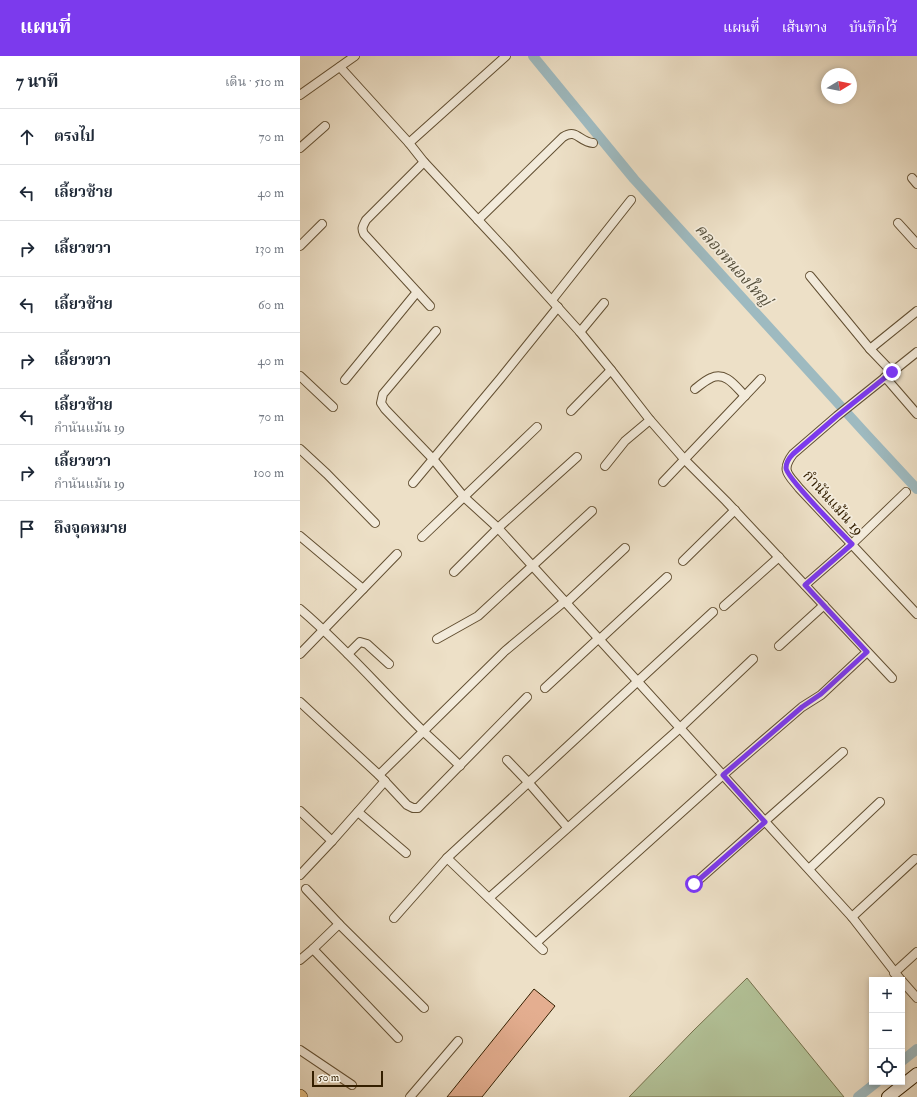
<!DOCTYPE html>
<html lang="th">
<meta charset="utf-8">
<style>
body{margin:0;font-family:"IM FELL Double Pica","Noto Serif Thai",serif;background:#f6f6f7;color:#1f2937}
.controls{position:absolute;right:12px;bottom:12px;display:grid;overflow:hidden;border-radius:0px;box-shadow:0 2px 6px #0003}
.controls button{width:36px;height:36px;display:grid;place-items:center;padding:0;border:0;border-bottom:1px solid #e0e1e3;background:#fff;color:#1f2937;font:20px sans-serif}
.compass{position:absolute;left:521px;top:12px;width:36px;height:36px;border-radius:50%;background:#fff;box-shadow:0 2px 6px #0003;rotate:80deg}
.scale{position:absolute;left:12px;bottom:10px;width:71px;box-sizing:border-box;padding-left:4px;border:2px solid #341f00;border-top:0;font-size:11px;line-height:14px;white-space:nowrap;color:#341f00;-webkit-text-stroke:3px #f3ebdb;paint-order:stroke}
.stop{position:absolute;width:12px;height:12px;margin:-9px;border:3px solid #7c3aed;border-radius:50%;background:#fff}
.stop.end{background:#7c3aed;border-color:#fff;box-shadow:0 1px 4px #0008}
.list{margin:0;padding:0;list-style:none}
h2{display:flex;justify-content:space-between;align-items:center;height:52px;margin:0;padding:0 16px;font-size:17px}
h2 small{font-size:13px;font-weight:400;color:#747a83}
.list li{display:grid;grid-template-columns:26px 1fr auto;gap:12px;align-items:center;box-sizing:border-box;height:56px;padding:0 16px;border-top:1px solid #e0e1e3}
.list b{display:block;font-size:15px;white-space:nowrap}
.list p{margin:0;font-size:13px;white-space:nowrap;color:#747a83}
.list em{font-size:13px;font-style:normal;color:#747a83}
.icon{flex:none;width:22px;height:22px;fill:none;stroke:currentColor;stroke-width:2;stroke-linecap:round;stroke-linejoin:round}
.map{position:relative;flex:none;width:617px;height:1041px;overflow:hidden}
header{display:flex;align-items:center;gap:24px;box-sizing:border-box;height:56px;padding:0 20px;background:#7c3aed;color:#fff}
header strong{font-size:19px}
nav{display:flex;gap:22px;margin-inline-start:auto;font-size:14px}
main{display:flex}
aside{flex:1;background:#fff}
.map>svg:first-child{display:block}
.green{fill:#b3c399;stroke:#74714c}
.lines{fill:none;stroke-linecap:round;stroke-linejoin:round}
.canal{stroke:#9ebac0;stroke-width:10}
.building{fill:#e4ae90;stroke:#341f00}
.street-casing{stroke:#624f32;stroke-width:10}
.secondary-casing{stroke:#341f00;stroke-width:14}
.primary-casing{stroke:#341f00;stroke-width:14}
.street{stroke:#f3ebdb;stroke-width:8}
.secondary{stroke:#f3ebdb;stroke-width:12}
.primary{stroke:#e6c084;stroke-width:13}
.route{stroke:#7c3aed;stroke-width:5}
.labels{text-anchor:middle;dominant-baseline:central;stroke-width:3.5;stroke-linejoin:round;paint-order:stroke}
.street-label{font-size:15px;fill:#341f00;stroke:#f3ebdb}
.water-label{font-size:16px;font-style:italic;fill:#544e3a;stroke:#f3ebdb}
</style>
<header>
<strong>แผนที่</strong>
<nav><a>แผนที่</a><a>เส้นทาง</a><a>บันทึกไว้</a></nav>
</header>
<main>
<aside>
<h2>7 นาที<small>เดิน · 510 m</small></h2>
<ul class="list">
<li><svg class="icon" aria-label="ahead" viewBox="0 0 24 24"><path d="M12 20V5M6 11l6-6 6 6"/></svg><div><b>ตรงไป</b></div><em>70 m</em></li>
<li><svg class="icon" aria-label="left" viewBox="0 0 24 24"><path d="M17 20v-9H6M10 6l-5 5 5 5"/></svg><div><b>เลี้ยวซ้าย</b></div><em>40 m</em></li>
<li><svg class="icon" aria-label="right" viewBox="0 0 24 24"><path d="M7 20v-9h11M14 6l5 5-5 5"/></svg><div><b>เลี้ยวขวา</b></div><em>130 m</em></li>
<li><svg class="icon" aria-label="left" viewBox="0 0 24 24"><path d="M17 20v-9H6M10 6l-5 5 5 5"/></svg><div><b>เลี้ยวซ้าย</b></div><em>60 m</em></li>
<li><svg class="icon" aria-label="right" viewBox="0 0 24 24"><path d="M7 20v-9h11M14 6l5 5-5 5"/></svg><div><b>เลี้ยวขวา</b></div><em>40 m</em></li>
<li><svg class="icon" aria-label="left" viewBox="0 0 24 24"><path d="M17 20v-9H6M10 6l-5 5 5 5"/></svg><div><b>เลี้ยวซ้าย</b><p>กำนันแม้น 19</p></div><em>70 m</em></li>
<li><svg class="icon" aria-label="right" viewBox="0 0 24 24"><path d="M7 20v-9h11M14 6l5 5-5 5"/></svg><div><b>เลี้ยวขวา</b><p>กำนันแม้น 19</p></div><em>100 m</em></li>
<li><svg class="icon" aria-label="arrive" viewBox="0 0 24 24"><path d="M6 21V4h12l-3 4 3 4H6"/></svg><div><b>ถึงจุดหมาย</b></div></li>
</ul>
</aside>
<div class="map">
<svg width="617" height="1041" viewBox="0 0 617 1041">
<rect width="100%" height="100%" fill="#ede0c7"/>
<filter id="stains"><feTurbulence type="fractalNoise" baseFrequency=".005" numOctaves="4"/><feColorMatrix values="0 0 0 0 .2 0 0 0 0 .09 0 0 0 0 .02 0 0 0 .5 -.17"/></filter>
<radialGradient id="worn" r=".72"><stop offset=".6" stop-color="#630" stop-opacity="0"/><stop offset="1" stop-color="#630" stop-opacity=".3"/></radialGradient>
<polygon class="green" points="447,922 544,1041 329,1041 393,975"/>
<g class="lines">
<g class="canal">
<polyline points="233,0 334,123 566,378 617,433"/>
<polyline points="602,1005 617,993"/>
<polyline points="558,1041 577,1026"/>
</g>
</g>
<polygon class="building" points="234,933 255,950 182,1041 147,1041"/>
<g class="lines">
<g class="street-casing">
<g id="street">
<polyline points="40,11 109,87 124,106 207,195 280,276 311,314 350,364 385,404 426,445 592,622"/>
<polyline points="0,39 55,0"/>
<polyline points="109,87 206,0"/>
<polyline points="0,92 25,70"/>
<path d="M124,106L66,164C63,170 61,172 64,178L130,250"/>
<polyline points="612,122 617,128"/>
<path d="M178,164L263,81C277,72 279,86 293,87"/>
<polyline points="598,167 617,188"/>
<polyline points="0,190 22,168"/>
<polyline points="510,220 570,293 592,316"/>
<polyline points="252,244 331,144"/>
<polyline points="136,275 83,338 81,347 85,353 133,403 164,441 198,472 552,861 601,924"/>
<polyline points="280,276 304,247"/>
<polyline points="570,293 617,255"/>
<path d="M617,296L537,360L493,398C480,415 489,419 499,432L617,558"/>
<polyline points="0,320 33,351"/>
<polyline points="585,321 617,358"/>
<polyline points="45,324 117,236"/>
<path d="M395,333C400,329 406,324 411,322C426,315 436,331 445,340"/>
<polyline points="271,355 311,314"/>
<polyline points="0,393 27,418 75,467"/>
<polyline points="305,410 325,385 350,364"/>
<polyline points="363,426 461,323"/>
<polyline points="113,427 200,323 258,251"/>
<polyline points="0,480 63,533"/>
<polyline points="122,481 237,371"/>
<polyline points="383,505 435,454"/>
<polyline points="154,516 198,472 277,401"/>
<polyline points="505,529 552,488 606,436"/>
<polyline points="266,547 325,492"/>
<polyline points="424,550 479,501"/>
<path d="M0,553C45,591 82,635 124,676C136,687 148,698 160,710"/>
<polyline points="137,583 178,560 292,455"/>
<polyline points="300,583 367,521"/>
<polyline points="479,590 524,549"/>
<polyline points="205,595 265,545"/>
<polyline points="0,598 97,498"/>
<polyline points="48,598 60,586 67,588 89,608"/>
<polyline points="245,632 299,582"/>
<polyline points="0,646 79,719 107,749 113,752 118,752 227,641"/>
<polyline points="207,704 228,726 267,771"/>
<polyline points="79,719 203,597"/>
<polyline points="0,755 32,785"/>
<polyline points="58,756 106,797"/>
<polyline points="147,802 243,894"/>
<polyline points="509,813 580,746"/>
<polyline points="0,819 32,785 85,725"/>
<polyline points="394,828 543,696"/>
<polyline points="6,833 39,868 124,952"/>
<polyline points="189,842 380,672 453,603"/>
<polyline points="552,861 615,803"/>
<polyline points="94,862 147,802 338,625 413,556"/>
<polyline points="236,887 423,719 502,651 521,639 567,596"/>
<polyline points="13,893 98,982"/>
<polyline points="0,904 13,893 39,868"/>
<polyline points="594,917 617,896"/>
<polyline points="602,925 617,942"/>
<polyline points="0,994 52,1029"/>
<polyline points="110,1041 158,985"/>
</g>
</g>
<g class="secondary-casing">
<polyline id="secondary" points="588,1041 617,1018"/>
</g>
<g class="primary-casing">
<polyline id="primary" points="0,1040 1,1041"/>
</g>
<use href="#street" class="street"/>
<use href="#secondary" class="secondary"/>
<use href="#primary" class="primary"/>
</g>
<g class="lines">
<path class="route" d="M394,828L465,766L423,719L502,651L521,638L567,596L505,529L552,488C542,478 486,421 486,412C486,406 489,402 493,398L537,360L592,316"/>
</g>
<g class="labels">
<g class="street-label">
<text transform="translate(533 447) rotate(48)">กำนันแม้น 19</text>
</g>
<g class="water-label">
<text transform="translate(433 209) rotate(48)">คลองหนองใหญ่</text>
</g>
</g>
<rect width="100%" height="100%" filter="url(#stains)"/>
<rect width="100%" height="100%" fill="url(#worn)"/>
</svg>
<div class="controls">
<button>+</button>
<button>−</button>
<button><svg class="icon" aria-label="locate" viewBox="0 0 24 24"><circle cx="12" cy="12" r="6"/><path d="M12 2v4M12 18v4M2 12h4M18 12h4"/></svg></button>
</div>
<svg class="compass" viewBox="-18 -18 36 36"><path d="M0-13l5 13h-10z" fill="#e53935"/><path d="M0 13l5-13h-10z" fill="#747a83"/></svg>
<div class="scale">50 m</div>
<div class="stop" style="left:394px;top:828px"></div>
<div class="stop end" style="left:592px;top:316px"></div>
</div>
</main>
